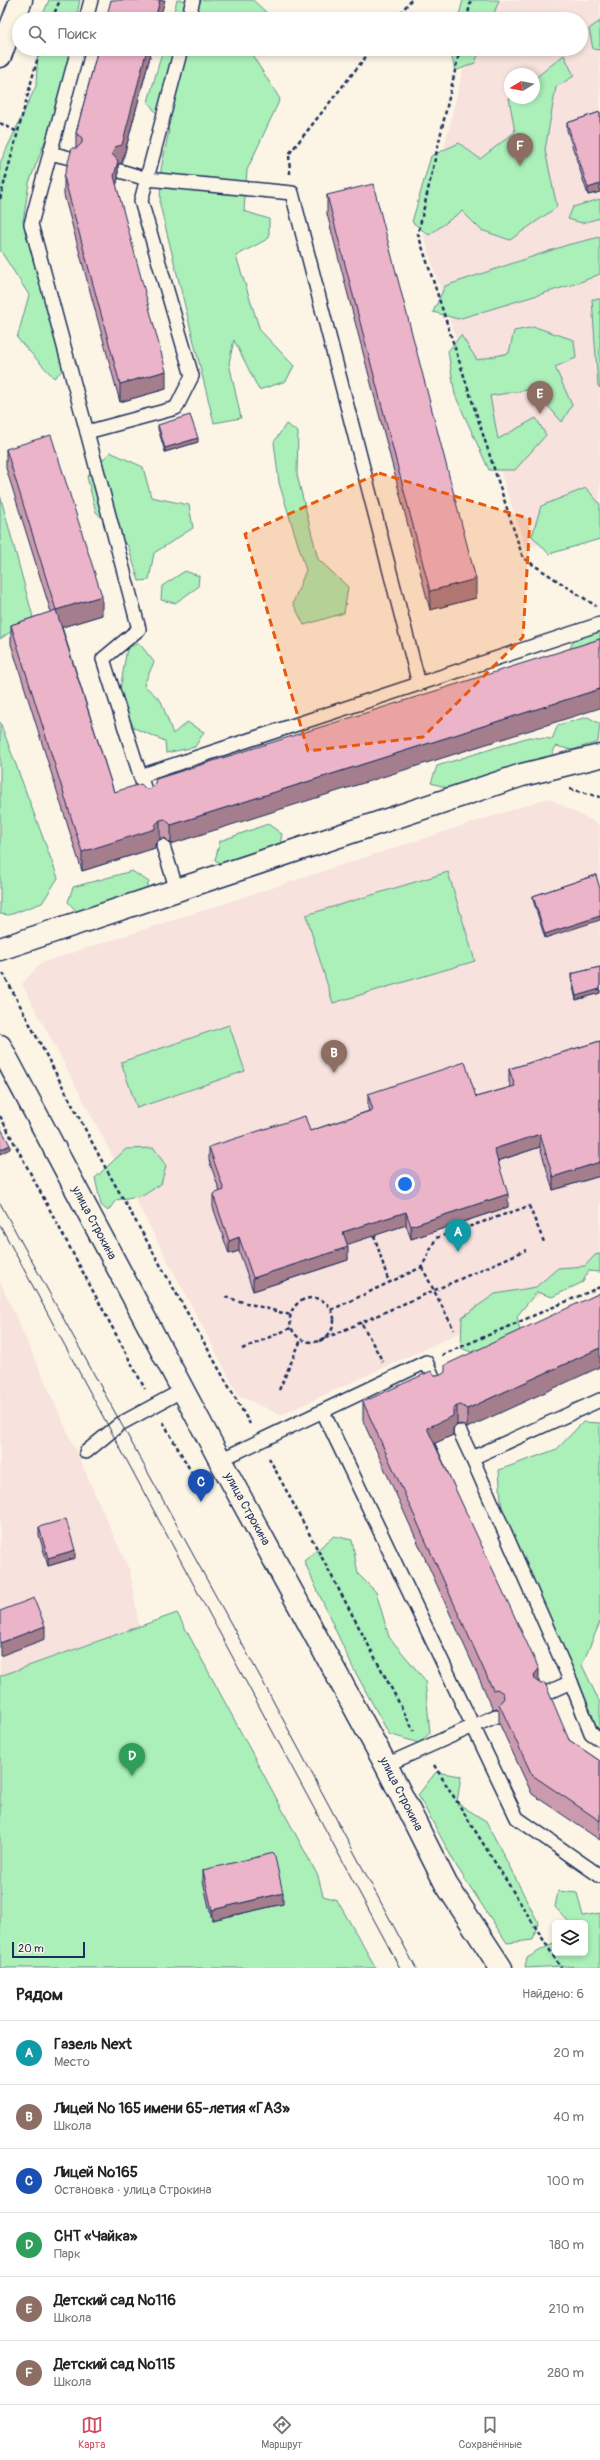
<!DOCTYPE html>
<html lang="ru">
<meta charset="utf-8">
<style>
body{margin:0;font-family:Pangolin,sans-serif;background:#f2f2f2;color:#222}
.controls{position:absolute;right:12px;bottom:12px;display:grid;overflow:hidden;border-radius:6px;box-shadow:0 2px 6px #0003}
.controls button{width:36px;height:36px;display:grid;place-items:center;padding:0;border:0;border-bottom:1px solid #e0e0e0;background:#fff;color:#222;font:20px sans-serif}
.compass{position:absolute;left:504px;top:68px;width:36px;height:36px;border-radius:50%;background:#fff;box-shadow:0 2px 6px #0003;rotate:260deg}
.scale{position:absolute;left:12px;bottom:10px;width:73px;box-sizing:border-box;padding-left:4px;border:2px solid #1b2f5e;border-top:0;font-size:11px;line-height:14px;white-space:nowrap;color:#1b2f5e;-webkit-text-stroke:3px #fcf5e5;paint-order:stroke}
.you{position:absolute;left:405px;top:1184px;width:14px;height:14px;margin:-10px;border:3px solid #fff;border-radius:50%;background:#1a73e8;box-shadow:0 0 0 6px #1a73e833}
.badge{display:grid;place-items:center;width:26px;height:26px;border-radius:50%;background:#d1495b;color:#fff;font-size:13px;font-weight:700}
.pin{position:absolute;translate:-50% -33px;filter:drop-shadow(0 1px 2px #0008)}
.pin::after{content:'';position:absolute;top:21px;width:14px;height:12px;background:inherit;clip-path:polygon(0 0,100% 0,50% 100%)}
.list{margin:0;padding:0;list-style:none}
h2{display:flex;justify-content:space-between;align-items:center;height:52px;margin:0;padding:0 16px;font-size:17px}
h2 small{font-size:13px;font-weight:400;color:#767676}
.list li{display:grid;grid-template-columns:26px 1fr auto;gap:12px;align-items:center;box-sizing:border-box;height:64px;padding:0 16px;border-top:1px solid #e0e0e0}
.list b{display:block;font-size:15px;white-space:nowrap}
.list p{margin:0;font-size:13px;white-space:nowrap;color:#767676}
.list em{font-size:13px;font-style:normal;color:#767676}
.icon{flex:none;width:22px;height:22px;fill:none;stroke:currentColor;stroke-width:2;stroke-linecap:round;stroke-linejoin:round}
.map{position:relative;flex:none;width:600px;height:1968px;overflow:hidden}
.search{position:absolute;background:#fff;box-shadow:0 2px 6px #0003;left:12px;right:12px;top:12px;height:44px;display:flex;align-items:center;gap:10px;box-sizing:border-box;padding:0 14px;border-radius:22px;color:#767676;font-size:15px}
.sheet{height:436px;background:#fff}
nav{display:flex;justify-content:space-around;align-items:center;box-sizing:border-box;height:56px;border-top:1px solid #e0e0e0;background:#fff;font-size:11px;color:#767676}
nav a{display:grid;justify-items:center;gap:2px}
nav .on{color:#d1495b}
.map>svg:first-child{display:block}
.built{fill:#f7e2dd;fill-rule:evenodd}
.green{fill:#abefb9;stroke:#638f8c}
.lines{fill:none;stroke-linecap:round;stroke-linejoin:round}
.service-casing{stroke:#1b2f5e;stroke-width:16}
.minor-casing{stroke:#1b2f5e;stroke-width:25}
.tertiary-casing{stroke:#1b2f5e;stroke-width:25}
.path{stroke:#1b2f5e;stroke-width:2.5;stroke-dasharray:4 3;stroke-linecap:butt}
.service{stroke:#fcf5e5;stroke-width:13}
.minor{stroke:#fcf5e5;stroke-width:22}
.tertiary{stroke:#fcf5e5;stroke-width:22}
.tram{stroke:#1b2f5e;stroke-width:1}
.wall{fill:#cb9bad;stroke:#1b2f5e}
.shaded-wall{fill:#a57e8d;stroke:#1b2f5e}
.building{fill:#ecb4c9;stroke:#1b2f5e}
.marked{fill:#e8590c;fill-opacity:0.2;stroke:#e8590c;stroke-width:3;stroke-dasharray:8 5;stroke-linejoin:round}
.labels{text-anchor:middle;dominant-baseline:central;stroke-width:4;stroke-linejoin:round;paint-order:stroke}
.street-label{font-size:12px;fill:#1b2f5e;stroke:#fcf5e5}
</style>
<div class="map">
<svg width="600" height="1968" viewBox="0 0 600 1968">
<rect width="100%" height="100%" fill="#fcf5e5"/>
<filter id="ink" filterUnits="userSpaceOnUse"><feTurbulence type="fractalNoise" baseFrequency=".025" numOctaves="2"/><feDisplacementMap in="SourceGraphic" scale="8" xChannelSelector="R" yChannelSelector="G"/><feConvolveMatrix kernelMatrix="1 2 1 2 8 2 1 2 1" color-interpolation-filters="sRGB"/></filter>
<g filter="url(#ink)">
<g class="built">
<path d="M480,0H600V522L526,549L445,305L423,234L468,49H581V19H475ZM510,74H534V98H510Z"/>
<polygon points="548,798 600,825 600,1268 281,1415 239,1396 22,984 41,963"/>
<polygon points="0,1281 130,1572 139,1626 0,1676"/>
</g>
<g class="green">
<polygon points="49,0 80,0 76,19 41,19"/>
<polygon points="177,0 253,0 269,15 268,19 172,19"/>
<polygon points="463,0 499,0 492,19 458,19"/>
<polygon points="600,21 600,50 593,49 589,29"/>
<polygon points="38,49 70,49 59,104 29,183 23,222 65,368 54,378 17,338 29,295 0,250 0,163 36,86"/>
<polygon points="163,49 257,49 254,58 280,99 247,170 244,211 269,219 269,238 236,256 260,330 294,366 286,381 259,390 234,340 229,363 241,418 214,423 160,205 161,169 169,130 148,102"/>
<polygon points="480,49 475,63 455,71 450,49"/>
<polygon points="564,55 574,76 556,87 545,150 557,207 510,240 481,230 462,211 429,235 412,222 431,156 459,143 480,159 515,132 509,98 534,98 534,79"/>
<polygon points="600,199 600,218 582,223 568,219 573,207"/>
<polygon points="600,237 600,274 578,283 458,319 433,312 445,286 567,245"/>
<polygon points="592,299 600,299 600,388 598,386"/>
<polygon points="535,327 574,340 576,358 555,367 572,405 562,422 533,389 490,396 498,439 536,418 546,435 515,470 489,470 455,395 448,351 461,335 477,360 509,353 514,331"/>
<polygon points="286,424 298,432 297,475 318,559 348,587 344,613 304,625 293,603 306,570 279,483 274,442"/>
<polygon points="110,452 143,467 151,497 189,505 193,528 154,553 149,580 139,581 128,546 96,512 87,477"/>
<polygon points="586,488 600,504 600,539 549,554 532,536 541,506"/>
<polygon points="0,495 33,617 0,639"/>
<polygon points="185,571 199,576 198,587 175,603 161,600 162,586"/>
<polygon points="600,629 600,651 569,650 576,636"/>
<polygon points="139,643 154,662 144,685 161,701 173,734 187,722 204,732 195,747 166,753 165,741 134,728 119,696 127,648"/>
<polygon points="588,717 600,724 598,742 572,750 556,746 551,757 455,790 431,783 437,766 529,737 552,739 558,725"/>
<polygon points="0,722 58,878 42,903 9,915 0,914"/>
<polygon points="268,824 282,834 279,850 229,868 215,860 220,841"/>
<polygon points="132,871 149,882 144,893 78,913 68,902 73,887"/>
<polygon points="448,872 475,961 333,1003 306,915"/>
<polygon points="229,1025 245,1071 137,1108 121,1062"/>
<polygon points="154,1148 166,1166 161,1184 144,1195 116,1200 108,1211 101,1205 95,1178 126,1149"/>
<polygon points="600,1254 600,1272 588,1271 583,1282 552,1297 537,1292 517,1316 520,1331 476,1354 461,1348 462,1317 495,1294 536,1287 558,1268 585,1266 595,1255"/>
<polygon points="583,1422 600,1423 600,1622 582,1665 600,1703 600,1730 590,1723 503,1530 499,1470 557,1449"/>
<polygon points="334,1536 352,1540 358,1574 376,1592 389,1637 425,1680 430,1733 419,1743 389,1734 352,1666 304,1561"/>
<polygon points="177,1613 318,1876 323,1896 337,1900 376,1968 0,1968 0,1676"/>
<polygon points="436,1772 461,1776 457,1803 486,1821 538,1922 533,1940 507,1943 457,1867 418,1795"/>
<polygon points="558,1891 577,1893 583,1916 600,1913 600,1968 563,1966 525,1968 527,1958 555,1942 555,1953 585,1953 585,1923 570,1923 555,1907"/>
</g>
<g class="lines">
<g class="service-casing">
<g id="service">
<polyline points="86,19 91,0"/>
<polyline points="188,19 193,0"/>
<polyline points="78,49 31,224 87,432 176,408 192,376 141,201 181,49"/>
<polyline points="50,153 74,159"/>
<polyline points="120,171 147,179 292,193 419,684"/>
<polyline points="87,432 139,629 103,659 148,800"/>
<polyline points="140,776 600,624"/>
<polyline points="163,846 177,890"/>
<polyline points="600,1400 472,1458 571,1682 591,1733 600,1739"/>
<polyline points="323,1412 517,1818 600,1876"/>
<polyline points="460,1432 472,1458"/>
<polyline points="86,1452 120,1424 183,1390"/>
<polyline points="220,1460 426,1362 438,1387"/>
<polyline points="542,1695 571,1682"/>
<polyline points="386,1765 496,1716"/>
</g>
</g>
<g class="minor-casing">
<polyline id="minor" points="0,949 522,775 600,756"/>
</g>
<g class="tertiary-casing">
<g id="tertiary">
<polyline points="0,56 21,0"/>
<polyline points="0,1046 220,1460 386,1765 446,1884 501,1968"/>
</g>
</g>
<g class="path">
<polyline points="52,19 60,0"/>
<polyline points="396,19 411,0"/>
<polyline points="467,19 471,0"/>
<polyline points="460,49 418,234 523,558 596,606"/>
<polyline points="0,123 18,132"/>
<polyline points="290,174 289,154 372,49"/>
<polyline points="0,199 40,49"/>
<polyline points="570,789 600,797"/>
<polyline points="3,973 104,1165 250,1424"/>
<polyline points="0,1116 145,1389"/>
<polyline points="374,1235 389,1283"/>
<polyline points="422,1267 454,1330"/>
<polyline points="225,1297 290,1315"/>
<circle cx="312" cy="1320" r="22"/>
<polyline points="331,1310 422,1267 436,1238 529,1206 544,1242"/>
<polyline points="362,1324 383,1362"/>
<polyline points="319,1341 526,1250"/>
<polyline points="242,1349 291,1328"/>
<polyline points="442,1355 600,1287"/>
<polyline points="279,1390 301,1340"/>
<polyline points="163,1422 202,1491"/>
<polyline points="269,1458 414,1731"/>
<polyline points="434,1765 561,1968"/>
</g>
<use href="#service" class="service"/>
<use href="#minor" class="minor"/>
<use href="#tertiary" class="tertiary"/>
<g class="tram">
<polyline points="0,1203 263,1682 416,1968"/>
<polyline points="0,1225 400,1968"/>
</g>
</g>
<g class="wall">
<polygon points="98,49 152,49 122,163 118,164 118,179 116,185 166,389 120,402 64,195 64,177 76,148 76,133"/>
<polygon points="600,112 600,192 588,195 567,130 567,123"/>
<polygon points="327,195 476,598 430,610 327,214"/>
<polygon points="158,425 198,442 165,452 158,429"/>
<polygon points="6,449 102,615 62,627 114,792 150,789 600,639 171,844 165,838 160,839 155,844 155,848 82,871 11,644 11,625 51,612 6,468"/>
<polygon points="596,875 545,938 533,900 533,896"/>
<polygon points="600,967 600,993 576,1000 571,978 571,974"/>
<polygon points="600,1041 600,1176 553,1190 540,1147 498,1161 508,1207 411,1239 406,1225 347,1244 348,1260 253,1291 239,1251 229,1254 213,1207 213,1194 220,1192 209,1160 209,1147 310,1131 369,1111 368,1108 368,1094 476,1097 511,1087 509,1082 509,1069"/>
<polygon points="600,1293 467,1428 461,1424 457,1425 453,1428 453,1435 435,1443 539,1682 569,1740 600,1761 600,1840 532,1794 499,1723 499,1710 497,1708 493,1709 363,1421 363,1402 434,1375 441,1375"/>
<polygon points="39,1527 75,1558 48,1566 39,1535"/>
<polygon points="203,1870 283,1904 212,1920 203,1881"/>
</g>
<g class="shaded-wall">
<polygon points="160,0 165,0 160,19 155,19"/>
<polygon points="147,49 152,49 122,163 118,164 118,179 114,195 112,154"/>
<polygon points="600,184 600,192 588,195 588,188"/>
<polygon points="166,371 166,389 120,402 120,384"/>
<polygon points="198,438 198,442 165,452 165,448"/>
<polygon points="476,579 476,598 430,610 430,591"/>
<polygon points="102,596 102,615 56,629 56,610"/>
<polygon points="600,689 600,708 171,844 171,825"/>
<polygon points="160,820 160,839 155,844 155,848 82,871 82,852 155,825"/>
<polygon points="600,916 600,920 545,938 545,934"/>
<polygon points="600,989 600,993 576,1000 576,996"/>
<polygon points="540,1134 540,1147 494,1162 494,1149"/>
<polygon points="10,1145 10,1149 0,1154 0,1150"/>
<polygon points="600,1162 600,1176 553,1190 553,1177"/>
<polygon points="508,1194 508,1207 411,1239 411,1226"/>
<polygon points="406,1212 406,1225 343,1246 343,1232"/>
<polygon points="239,1237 239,1251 229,1254 229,1241"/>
<polygon points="348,1247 348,1260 253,1291 253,1278"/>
<polygon points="600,1348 600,1367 467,1428 467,1409"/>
<polygon points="457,1406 457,1425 453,1428 453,1435 427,1447 427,1428"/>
<polygon points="75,1550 75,1558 48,1566 48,1558"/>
<polygon points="45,1626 45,1639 0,1656 0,1643"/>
<polygon points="539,1669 539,1688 534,1694 534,1675"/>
<polygon points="283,1893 283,1904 212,1920 212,1910"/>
</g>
<g class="building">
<polygon points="111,0 160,0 155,19 106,19"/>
<polygon points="98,49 147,49 122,145 115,147 112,154 118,161 114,176 166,371 120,384 64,177 72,148 77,148 82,143 82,138 76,133"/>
<polygon points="600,112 600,184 588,188 567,123"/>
<polygon points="373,184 476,579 430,591 327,195"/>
<polygon points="190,415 198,438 165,448 158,425"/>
<polygon points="51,435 102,596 56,610 6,449"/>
<polygon points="56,610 114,792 141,784 146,789 150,789 154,786 156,779 600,639 600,689 171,825 165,819 160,820 155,825 155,829 82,852 11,625"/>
<polygon points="596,875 600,889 600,916 545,934 533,896"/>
<polygon points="600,967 600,989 576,996 571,974"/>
<polygon points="600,1041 600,1162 553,1177 540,1134 494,1149 508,1194 411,1226 406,1212 343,1232 348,1247 253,1278 239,1237 229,1241 213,1194 224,1190 209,1147 305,1116 310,1131 373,1110 368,1094 465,1062 476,1097 515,1086 509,1069"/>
<polygon points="0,1127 10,1145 0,1150"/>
<polygon points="600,1293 600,1348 467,1409 461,1405 457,1406 453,1409 453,1416 427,1428 539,1669 534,1675 535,1680 541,1684 545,1683 569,1740 600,1761 600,1821 532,1775 499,1704 504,1698 503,1693 497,1689 493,1690 363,1402 431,1371 434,1375 441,1375 445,1372 445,1365"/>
<polygon points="66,1519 75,1550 48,1558 39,1527"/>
<polygon points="34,1598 45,1626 0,1643 0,1611"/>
<polygon points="274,1853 283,1893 212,1910 203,1870"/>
</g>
</g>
<path class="marked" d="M379,473L530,519L523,637L423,737L308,751L245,534Z"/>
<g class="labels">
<g class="street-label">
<text transform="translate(94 1223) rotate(62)">улица Строкина</text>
<text transform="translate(247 1509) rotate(61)">улица Строкина</text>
<text transform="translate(401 1794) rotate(63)">улица Строкина</text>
</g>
</g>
</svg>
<div class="controls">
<button><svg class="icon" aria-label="layers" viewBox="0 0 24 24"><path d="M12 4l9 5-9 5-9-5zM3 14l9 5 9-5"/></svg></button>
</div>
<svg class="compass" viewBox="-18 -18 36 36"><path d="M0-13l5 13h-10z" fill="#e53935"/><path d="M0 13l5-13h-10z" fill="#767676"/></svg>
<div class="scale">20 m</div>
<div class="you"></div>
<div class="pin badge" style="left:458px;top:1252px;background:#0f9aa8">A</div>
<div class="pin badge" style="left:334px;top:1073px;background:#8d6e63">B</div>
<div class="pin badge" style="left:201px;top:1502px;background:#1a4fb4">C</div>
<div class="pin badge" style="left:132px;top:1776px;background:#2e9e5b">D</div>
<div class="pin badge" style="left:540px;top:414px;background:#8d6e63">E</div>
<div class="pin badge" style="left:520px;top:166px;background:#8d6e63">F</div>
<div class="search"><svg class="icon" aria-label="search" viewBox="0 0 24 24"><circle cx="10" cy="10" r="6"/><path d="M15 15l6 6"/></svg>Поиск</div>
</div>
<section class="sheet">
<h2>Рядом<small>Найдено: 6</small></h2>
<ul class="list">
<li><span class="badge" style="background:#0f9aa8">A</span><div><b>Газель Next</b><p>Место</p></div><em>20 m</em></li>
<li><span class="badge" style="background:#8d6e63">B</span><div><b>Лицей № 165 имени 65-летия «ГАЗ»</b><p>Школа</p></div><em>40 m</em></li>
<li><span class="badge" style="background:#1a4fb4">C</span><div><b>Лицей №165</b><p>Остановка · улица Строкина</p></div><em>100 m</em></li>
<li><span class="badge" style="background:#2e9e5b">D</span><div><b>СНТ «Чайка»</b><p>Парк</p></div><em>180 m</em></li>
<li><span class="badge" style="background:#8d6e63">E</span><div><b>Детский сад №116</b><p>Школа</p></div><em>210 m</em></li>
<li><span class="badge" style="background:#8d6e63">F</span><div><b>Детский сад №115</b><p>Школа</p></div><em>280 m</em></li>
</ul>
</section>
<nav>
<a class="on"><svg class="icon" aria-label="map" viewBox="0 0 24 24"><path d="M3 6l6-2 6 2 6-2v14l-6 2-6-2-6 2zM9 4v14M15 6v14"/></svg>Карта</a>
<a><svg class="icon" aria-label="directions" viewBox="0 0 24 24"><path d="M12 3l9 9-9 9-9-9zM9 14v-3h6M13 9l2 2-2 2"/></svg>Маршрут</a>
<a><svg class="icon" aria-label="saved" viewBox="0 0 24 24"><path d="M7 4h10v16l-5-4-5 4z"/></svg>Сохранённые</a>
</nav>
